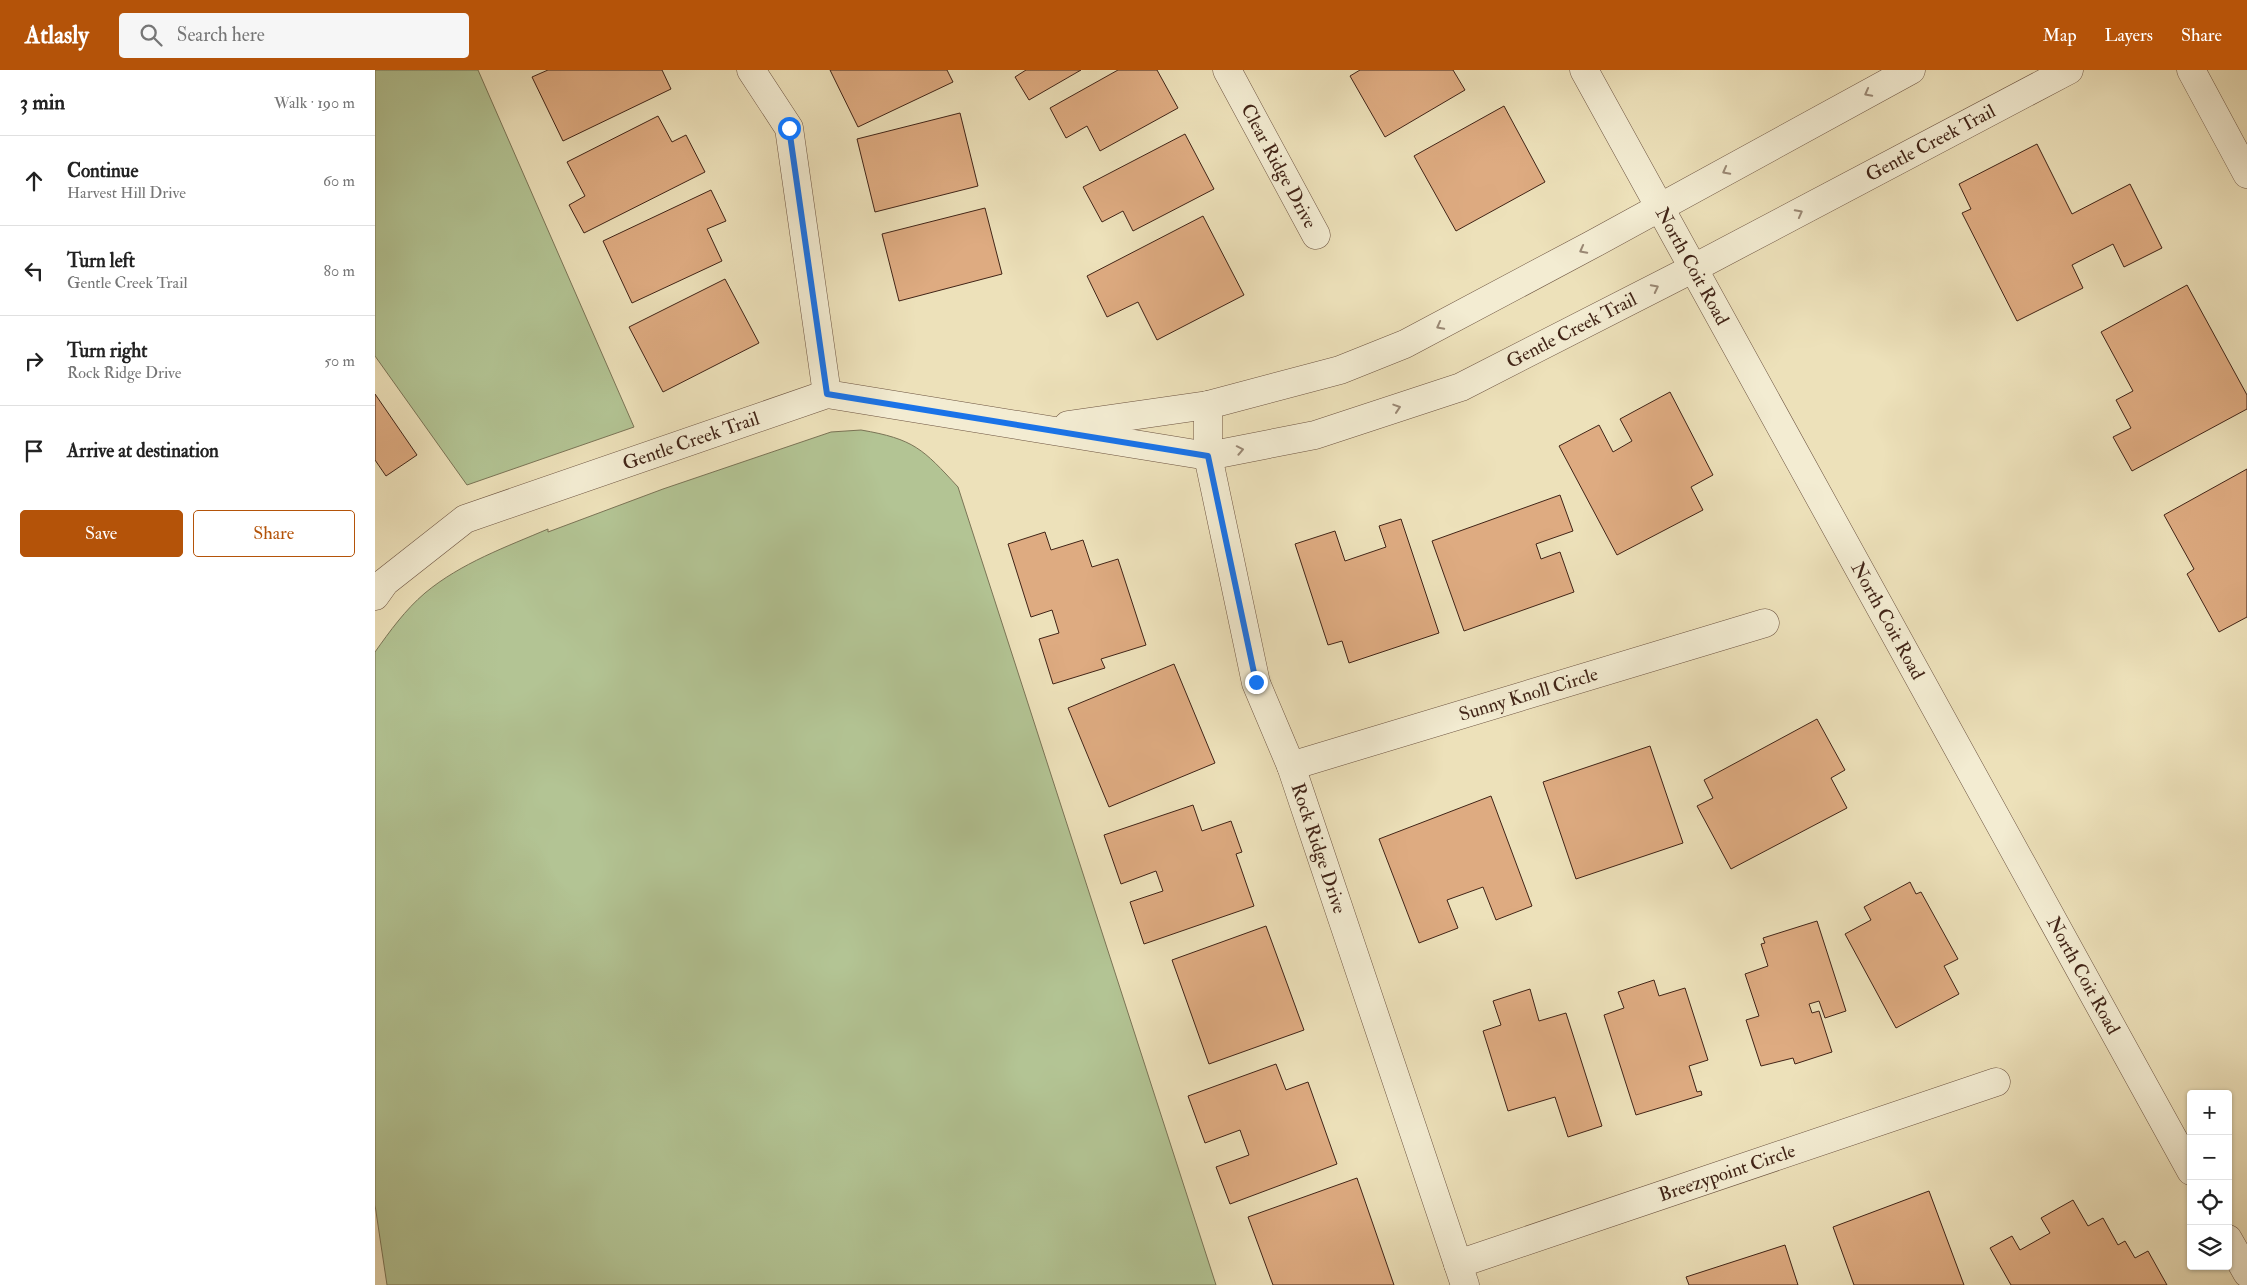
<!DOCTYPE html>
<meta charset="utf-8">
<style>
body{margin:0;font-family:"IM FELL Double Pica",serif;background:#f6f6f6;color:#222}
.controls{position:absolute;right:15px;bottom:15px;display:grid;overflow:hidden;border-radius:5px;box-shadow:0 1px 4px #0004}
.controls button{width:45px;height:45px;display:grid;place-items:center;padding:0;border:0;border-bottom:1px solid #e0e0e0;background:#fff;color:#222;font:25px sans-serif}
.stop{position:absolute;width:15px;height:15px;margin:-11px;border:4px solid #1a73e8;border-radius:50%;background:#fff}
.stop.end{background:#1a73e8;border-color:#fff;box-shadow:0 1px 5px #0008}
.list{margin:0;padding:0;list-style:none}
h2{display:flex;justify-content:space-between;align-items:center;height:65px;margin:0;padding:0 20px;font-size:21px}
h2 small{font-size:16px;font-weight:400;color:#767676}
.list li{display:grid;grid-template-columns:32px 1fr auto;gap:15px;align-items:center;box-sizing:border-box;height:90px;padding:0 20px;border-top:1px solid #e0e0e0}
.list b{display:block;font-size:19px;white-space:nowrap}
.list p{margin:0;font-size:16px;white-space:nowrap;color:#767676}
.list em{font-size:16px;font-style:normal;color:#767676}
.actions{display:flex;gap:10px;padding:15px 20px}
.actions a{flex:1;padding:11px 0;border:1px solid #b45309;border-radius:5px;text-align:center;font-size:18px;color:#b45309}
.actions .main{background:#b45309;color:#fff}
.icon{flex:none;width:28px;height:28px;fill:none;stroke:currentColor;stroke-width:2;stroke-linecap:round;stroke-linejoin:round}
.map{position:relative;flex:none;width:1872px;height:1215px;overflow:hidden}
header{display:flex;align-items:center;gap:30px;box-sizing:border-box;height:70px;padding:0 25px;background:#b45309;color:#fff}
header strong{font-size:24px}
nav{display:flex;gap:28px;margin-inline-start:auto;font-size:18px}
.search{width:350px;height:45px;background:#f6f6f6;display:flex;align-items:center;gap:12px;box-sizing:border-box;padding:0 18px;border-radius:5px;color:#767676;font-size:19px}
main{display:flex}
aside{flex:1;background:#fff}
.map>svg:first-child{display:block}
.green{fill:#b3c494;stroke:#7a7456}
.building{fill:#deab81;stroke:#412417}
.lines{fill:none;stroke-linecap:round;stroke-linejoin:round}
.minor-casing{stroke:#6c5340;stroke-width:29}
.tertiary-casing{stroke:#6c5340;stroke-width:29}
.minor{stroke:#f3ecd2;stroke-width:28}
.tertiary{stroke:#f3ecd2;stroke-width:28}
.oneway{stroke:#9a8874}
.route{stroke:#1a73e8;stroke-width:6}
.labels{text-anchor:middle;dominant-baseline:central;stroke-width:4.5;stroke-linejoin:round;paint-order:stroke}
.street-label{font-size:19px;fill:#412417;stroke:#f3ecd2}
</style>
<header>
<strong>Atlasly</strong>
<div class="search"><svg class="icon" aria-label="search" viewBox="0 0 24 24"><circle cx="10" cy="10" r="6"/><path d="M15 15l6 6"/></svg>Search here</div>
<nav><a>Map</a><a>Layers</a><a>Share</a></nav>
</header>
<main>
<aside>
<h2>3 min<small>Walk · 190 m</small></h2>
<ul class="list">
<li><svg class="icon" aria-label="ahead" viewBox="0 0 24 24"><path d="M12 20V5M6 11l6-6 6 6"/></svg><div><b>Continue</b><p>Harvest Hill Drive</p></div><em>60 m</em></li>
<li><svg class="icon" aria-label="left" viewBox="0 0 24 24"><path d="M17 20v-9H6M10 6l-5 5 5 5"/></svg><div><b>Turn left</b><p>Gentle Creek Trail</p></div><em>80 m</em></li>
<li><svg class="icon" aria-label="right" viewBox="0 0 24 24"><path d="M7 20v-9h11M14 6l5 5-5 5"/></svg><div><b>Turn right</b><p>Rock Ridge Drive</p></div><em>50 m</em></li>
<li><svg class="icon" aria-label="arrive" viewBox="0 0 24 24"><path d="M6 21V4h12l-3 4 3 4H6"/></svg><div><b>Arrive at destination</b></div></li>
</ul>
<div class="actions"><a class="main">Save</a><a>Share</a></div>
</aside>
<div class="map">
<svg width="1872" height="1215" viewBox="0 0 1872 1215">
<rect width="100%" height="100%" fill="#ede1ba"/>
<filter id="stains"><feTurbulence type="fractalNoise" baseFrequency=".004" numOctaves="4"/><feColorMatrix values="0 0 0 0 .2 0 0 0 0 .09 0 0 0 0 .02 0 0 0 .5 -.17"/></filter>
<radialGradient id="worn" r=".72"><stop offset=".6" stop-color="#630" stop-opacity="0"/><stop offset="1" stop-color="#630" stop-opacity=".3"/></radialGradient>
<g class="green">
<polygon points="0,0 103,0 259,357 92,415 0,286"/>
<path d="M486,360C539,369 548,379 583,417L841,1215H12L0,1135V582C15,561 30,540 50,523C86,493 131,477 173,459V462L288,419L456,362Z"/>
</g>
<g class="building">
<polygon points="173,0 287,0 296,19 188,71 157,7"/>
<polygon points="455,0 572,0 578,12 483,57"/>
<polygon points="651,0 706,0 654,30 640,7"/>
<polygon points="743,0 782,0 803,38 725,81 712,56 691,68 675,38"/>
<polygon points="985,0 1078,0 1090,20 1010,67 975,6"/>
<polygon points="1129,36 1170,112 1081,161 1039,86"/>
<polygon points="585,43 603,116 500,142 482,69"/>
<polygon points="283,46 297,72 311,65 330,102 209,163 194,135 210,126 192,92"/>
<polygon points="810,64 839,119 758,161 748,141 727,152 708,117"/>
<polygon points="1662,74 1697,144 1755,114 1787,178 1749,197 1738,174 1697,195 1708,218 1642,251 1587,143 1596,139 1584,114"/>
<polygon points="336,120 351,151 332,159 347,191 257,233 228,171"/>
<polygon points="610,138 627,204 524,231 507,164"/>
<polygon points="828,146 869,225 782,270 763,232 732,247 712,206"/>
<polygon points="350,209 384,273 288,322 254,257"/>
<polygon points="1812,215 1872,325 1872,339 1757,401 1738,367 1756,358 1741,330 1758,321 1726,262"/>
<polygon points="1295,322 1338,405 1316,417 1328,440 1242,485 1184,376 1224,355 1238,382 1257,371 1245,349"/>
<polygon points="0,324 42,385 11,406 0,390"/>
<polygon points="1872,399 1872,547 1844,562 1812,504 1819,499 1789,445"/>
<polygon points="1185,425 1198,461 1161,474 1166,489 1185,482 1199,522 1089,561 1057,471"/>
<polygon points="1026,449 1064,563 974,593 967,571 953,575 920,474 960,461 970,491 1011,477 1004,456"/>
<polygon points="670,462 676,480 708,470 717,497 743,489 771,575 726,589 730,598 678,614 664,569 684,563 677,540 656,547 633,474"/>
<polygon points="799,594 840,693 734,737 693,638"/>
<polygon points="1442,649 1470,700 1456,708 1472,738 1356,799 1322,736 1338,728 1329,710"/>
<polygon points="1275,676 1308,773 1201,809 1168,712"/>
<polygon points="1116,726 1157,836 1121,850 1108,817 1072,830 1083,858 1044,873 1004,769"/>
<polygon points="818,735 827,761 856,751 867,782 861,784 879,836 769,874 755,832 788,821 781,801 746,814 729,765"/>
<polygon points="1535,812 1541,824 1546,822 1583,889 1569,896 1584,924 1521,958 1470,864 1496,850 1489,837"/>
<polygon points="1442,851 1471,941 1450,948 1444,931 1434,934 1437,943 1444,941 1457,982 1420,994 1418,988 1386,996 1371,950 1384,946 1370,904 1393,896 1386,874 1390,873 1388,868"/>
<polygon points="891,856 929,960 834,994 797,890"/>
<polygon points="1279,910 1284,926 1310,918 1333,990 1314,996 1322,1022 1326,1021 1327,1025 1261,1045 1229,945 1249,938 1243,922"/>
<polygon points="1155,919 1164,951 1191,943 1227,1056 1193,1067 1180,1027 1133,1041 1108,961 1126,955 1118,931"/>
<polygon points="901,994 911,1020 933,1012 962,1094 855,1134 841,1097 874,1085 865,1060 830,1073 813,1026"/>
<polygon points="982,1108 1019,1215 898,1215 873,1147"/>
<polygon points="1554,1121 1589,1215 1479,1215 1458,1157"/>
<polygon points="1698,1130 1713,1156 1728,1148 1743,1175 1750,1171 1760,1188 1773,1181 1792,1215 1636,1215 1615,1178 1637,1166 1645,1180 1675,1163 1666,1148"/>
<polygon points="1410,1175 1423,1215 1314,1215 1311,1207"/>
</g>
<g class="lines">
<g class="minor-casing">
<g id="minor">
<polyline points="376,0 414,58 452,324"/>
<path id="s1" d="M852,0L941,165"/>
<polyline points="1816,0 1872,104"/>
<path id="s2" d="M833,335V386L881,613L916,696L1090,1215"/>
<polyline points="693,355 833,335 965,300 1030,274 1218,174 1536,0"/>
<path id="s3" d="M0,526L10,512L90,449L452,324L833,386L940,365L1086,317L1317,199L1694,0"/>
<path id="s4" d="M916,696L1390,553"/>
<path id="s5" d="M1083,1194L1621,1012"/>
</g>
</g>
<g class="tertiary-casing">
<g id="tertiary">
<path id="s6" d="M1209,0L1816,1101"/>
<polyline points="1853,1169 1872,1203"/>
</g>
</g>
<use href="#minor" class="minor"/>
<use href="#tertiary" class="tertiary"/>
</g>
<defs><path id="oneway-chevron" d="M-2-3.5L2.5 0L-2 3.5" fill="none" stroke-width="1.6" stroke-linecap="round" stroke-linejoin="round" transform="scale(1.25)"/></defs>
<g class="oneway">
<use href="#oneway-chevron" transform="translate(1493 23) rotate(152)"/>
<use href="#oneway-chevron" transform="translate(1351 101) rotate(152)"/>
<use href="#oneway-chevron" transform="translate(1424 143) rotate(-28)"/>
<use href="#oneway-chevron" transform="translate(1208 180) rotate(152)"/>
<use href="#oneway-chevron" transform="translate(1280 218) rotate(-27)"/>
<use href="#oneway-chevron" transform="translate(1065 256) rotate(152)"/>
<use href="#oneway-chevron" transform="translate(1022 338) rotate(-18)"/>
<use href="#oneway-chevron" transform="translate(865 380) rotate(-11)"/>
</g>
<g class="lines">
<polyline class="route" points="414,58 452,324 833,386 881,612"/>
</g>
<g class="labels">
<g class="street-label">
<text stroke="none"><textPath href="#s3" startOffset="1680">Gentle Creek Trail</textPath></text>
<text stroke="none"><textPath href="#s1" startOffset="109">Clear Ridge Drive</textPath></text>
<text stroke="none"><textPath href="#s6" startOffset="224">North Coit Road</textPath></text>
<text stroke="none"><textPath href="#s3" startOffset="1275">Gentle Creek Trail</textPath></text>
<text stroke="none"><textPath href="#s3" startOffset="358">Gentle Creek Trail</textPath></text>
<text stroke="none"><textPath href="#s6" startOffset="629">North Coit Road</textPath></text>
<text stroke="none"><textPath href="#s4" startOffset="248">Sunny Knoll Circle</textPath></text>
<text stroke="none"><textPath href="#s2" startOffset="460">Rock Ridge Drive</textPath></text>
<text stroke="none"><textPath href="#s6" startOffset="1034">North Coit Road</textPath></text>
<text stroke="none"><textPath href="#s5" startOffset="284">Breezypoint Circle</textPath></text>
</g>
</g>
<rect width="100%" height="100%" filter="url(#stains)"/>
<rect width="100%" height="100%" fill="url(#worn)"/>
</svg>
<div class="controls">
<button>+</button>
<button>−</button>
<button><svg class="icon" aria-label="locate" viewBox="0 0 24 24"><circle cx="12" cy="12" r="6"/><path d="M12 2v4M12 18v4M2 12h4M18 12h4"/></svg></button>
<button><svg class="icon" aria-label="layers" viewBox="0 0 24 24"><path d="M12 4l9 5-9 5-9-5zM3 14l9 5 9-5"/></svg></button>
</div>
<div class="stop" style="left:414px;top:58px"></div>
<div class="stop end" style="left:881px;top:612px"></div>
</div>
</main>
